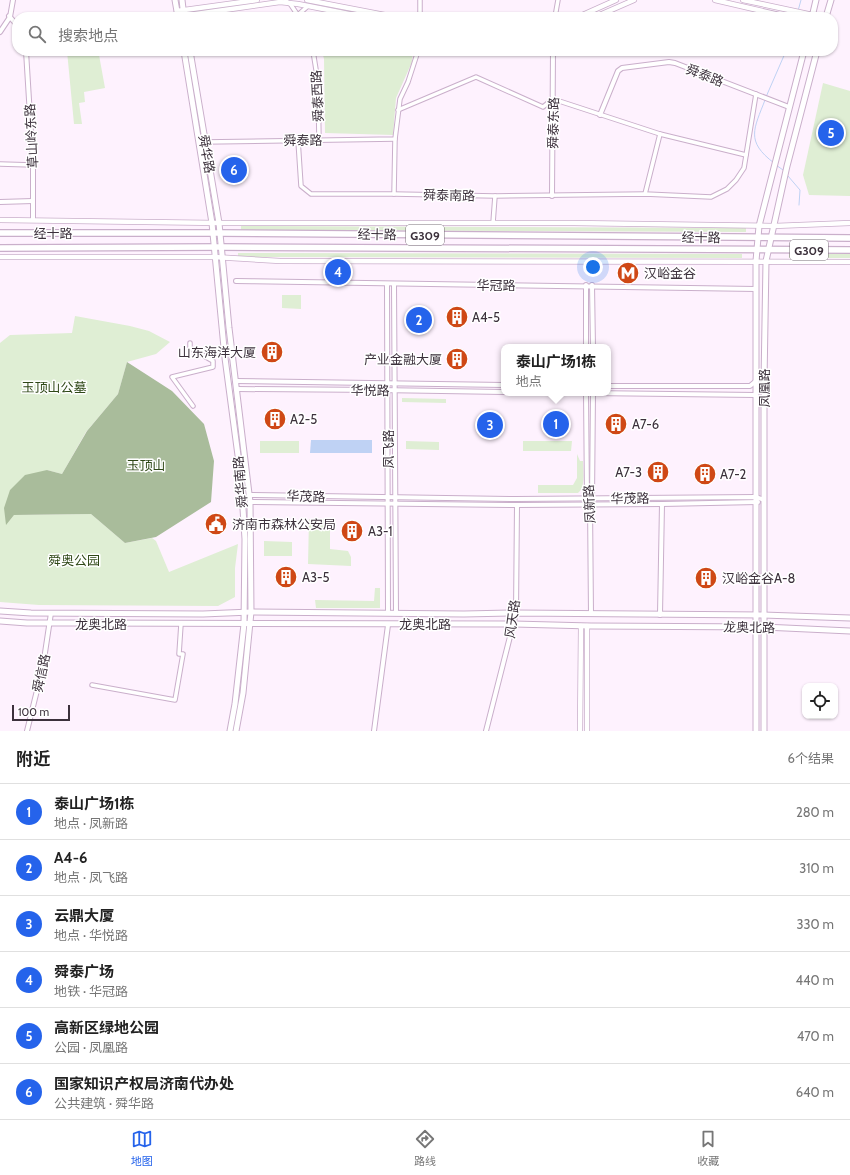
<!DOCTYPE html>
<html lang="zh">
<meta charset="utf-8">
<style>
body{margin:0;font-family:Cabin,"Noto Sans SC",sans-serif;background:#f6f6f6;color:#222}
.controls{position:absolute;right:12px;bottom:12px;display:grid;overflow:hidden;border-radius:8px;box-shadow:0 1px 3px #0004}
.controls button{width:36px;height:36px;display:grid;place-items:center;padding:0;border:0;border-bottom:1px solid #e0e0e0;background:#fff;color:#222;font:20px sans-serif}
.scale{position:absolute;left:12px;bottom:10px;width:58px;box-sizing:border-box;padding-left:4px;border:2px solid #3c313c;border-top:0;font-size:11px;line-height:14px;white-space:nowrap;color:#3c313c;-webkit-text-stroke:3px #fff;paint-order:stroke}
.you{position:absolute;left:593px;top:267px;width:14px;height:14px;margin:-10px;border:3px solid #fff;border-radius:50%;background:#1a73e8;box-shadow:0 0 0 6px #1a73e833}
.badge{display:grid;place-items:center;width:26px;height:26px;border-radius:50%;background:#2563eb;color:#fff;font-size:13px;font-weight:700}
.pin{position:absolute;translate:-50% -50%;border:2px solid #fff;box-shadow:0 1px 4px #0006}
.popup{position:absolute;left:501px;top:344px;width:110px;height:52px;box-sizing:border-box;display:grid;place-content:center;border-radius:8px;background:#fff;filter:drop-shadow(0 1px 3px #0005);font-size:13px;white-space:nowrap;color:#767676}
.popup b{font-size:15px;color:#222}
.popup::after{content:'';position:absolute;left:50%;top:100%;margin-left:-8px;border:8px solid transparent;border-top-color:#fff}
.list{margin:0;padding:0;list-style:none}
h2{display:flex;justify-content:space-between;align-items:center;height:52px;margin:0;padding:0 16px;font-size:17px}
h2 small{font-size:13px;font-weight:400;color:#767676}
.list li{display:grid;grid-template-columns:26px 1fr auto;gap:12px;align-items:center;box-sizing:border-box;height:56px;padding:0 16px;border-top:1px solid #e0e0e0}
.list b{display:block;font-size:15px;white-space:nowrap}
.list p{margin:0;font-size:13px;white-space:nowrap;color:#767676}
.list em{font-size:13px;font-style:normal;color:#767676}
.icon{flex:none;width:22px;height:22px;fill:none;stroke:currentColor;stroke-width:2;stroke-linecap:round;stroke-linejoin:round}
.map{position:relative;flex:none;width:850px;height:731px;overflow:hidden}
.search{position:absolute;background:#fff;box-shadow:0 1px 3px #0004;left:12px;right:12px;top:12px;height:44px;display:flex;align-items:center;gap:10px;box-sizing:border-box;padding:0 14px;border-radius:16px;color:#767676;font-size:15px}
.sheet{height:388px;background:#fff}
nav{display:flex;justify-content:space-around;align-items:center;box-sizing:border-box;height:56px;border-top:1px solid #e0e0e0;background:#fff;font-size:11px;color:#767676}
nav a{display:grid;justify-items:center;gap:2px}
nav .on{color:#2563eb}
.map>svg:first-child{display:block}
.green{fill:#dfeed4}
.forest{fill:#a9bc9b}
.water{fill:#bfd2f4}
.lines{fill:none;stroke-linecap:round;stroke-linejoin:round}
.stream{stroke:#bfd2f4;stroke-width:1}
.minor-casing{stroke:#caafcb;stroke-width:5.5}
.tertiary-casing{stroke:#caafcb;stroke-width:6}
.secondary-casing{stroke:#caafcb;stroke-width:6}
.primary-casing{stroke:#caafcb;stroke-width:7}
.trunk-casing{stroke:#caafcb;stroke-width:8}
.minor{stroke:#fff;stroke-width:3.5}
.tertiary{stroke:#fff;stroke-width:4}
.secondary{stroke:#fff;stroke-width:4.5}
.primary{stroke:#fff;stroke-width:5}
.trunk{stroke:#fff;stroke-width:5.5}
.labels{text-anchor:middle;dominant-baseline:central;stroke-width:3;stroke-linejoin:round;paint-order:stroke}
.shield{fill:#fff;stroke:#766f76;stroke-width:1}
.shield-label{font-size:12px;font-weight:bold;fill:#3c313c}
.street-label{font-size:13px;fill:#3c313c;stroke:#fff}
.poi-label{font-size:13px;fill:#3c313c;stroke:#fff;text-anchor:start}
.park-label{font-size:13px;fill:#2f4817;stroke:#fff}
</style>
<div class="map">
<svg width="850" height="731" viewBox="0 0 850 731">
<rect width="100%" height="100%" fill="#fef2fe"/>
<g class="green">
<polygon points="67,51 130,51 99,55 105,88 84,92 85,102 79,103 82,124 74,124"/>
<polygon points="322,51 413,51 412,62 396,98 393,135 325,133 324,59"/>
<polygon points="823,83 850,91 850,196 809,195 803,175"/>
<polygon points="241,226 746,228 746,232 241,230"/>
<polygon points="238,253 742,254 742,258 238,257"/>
<polygon points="789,253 850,254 850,258 789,258"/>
<polygon points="282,295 301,295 301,309 282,308"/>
<polygon points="75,316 130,326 149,331 170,342 156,354 127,362 118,394 86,432 62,474 47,470 7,524 14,515 91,514 125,543 152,538 156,541 169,572 238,544 235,568 235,597 218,606 39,605 0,602 0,343 10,335 72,333"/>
<polygon points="402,398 446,399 446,403 402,402"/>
<rect x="260" y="441" width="39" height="12"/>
<polygon points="406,441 439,442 439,450 406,449"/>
<polygon points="523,441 572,441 571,451 523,451"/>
<path d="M577,454L580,461H583C583,471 586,487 578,493H538V485H573L577,478Z"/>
<polygon points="309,519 330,519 330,549 348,551 351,557 351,566 308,564"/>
<polygon points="264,541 292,542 292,556 264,556"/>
<polygon points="375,588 380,588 380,608 316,608 315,600 374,601"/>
</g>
<polygon class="forest" points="127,362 172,391 204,424 214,461 211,502 156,537 125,543 91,514 14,515 6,525 4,508 10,490 25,475 47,470 62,474 87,431 118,394"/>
<polygon class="water" points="311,440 372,440 372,453 310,453"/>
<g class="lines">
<g class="stream">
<polyline points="798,11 801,0"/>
<polyline points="766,97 786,51"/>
<path d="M765,100C754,129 745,141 774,163"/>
<polyline points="776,165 783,170"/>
<polyline points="788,176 800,190 799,205"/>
</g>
<g class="minor-casing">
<g id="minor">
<polyline points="285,0 291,5 299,17"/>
<polyline points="300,17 300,13 308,6"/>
<polyline points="420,17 420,0"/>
<polyline points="555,17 558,0"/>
<polyline points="313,51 318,82 319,140"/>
<polyline points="398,110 476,77 543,107 553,99 660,134 645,194"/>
<polyline points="660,134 746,155"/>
<polyline points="298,140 301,186 311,194 394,194 495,196 645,194 711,197 727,189 736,180 744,168 756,94"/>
<polyline points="204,142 395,139 400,99 408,82 418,51"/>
<polyline points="0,164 33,165"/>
<polyline points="394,194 395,139"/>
<polyline points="493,223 495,196"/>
<polyline points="190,343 190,348 213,361 213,367 172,377 193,406"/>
<polyline points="92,685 175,700 183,654 179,654 181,624"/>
</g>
</g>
<g class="tertiary-casing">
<g id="tertiary">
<polyline points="9,16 17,25"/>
<polyline points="0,32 10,17 13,0"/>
<polyline points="26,51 33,165 33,220"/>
<polyline points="600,115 618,71 622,68 669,62 675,63 789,107"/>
<polyline points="552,196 553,51"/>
<polyline points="0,202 33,201"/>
<path d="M236,281C409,284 582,285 756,289"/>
<polyline points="387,284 388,613"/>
<polyline points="394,284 396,613"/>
<polyline points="586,285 586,347"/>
<polyline points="592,285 593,347"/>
<polyline points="236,381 504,385"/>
<polyline points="608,386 750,386 756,381"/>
<polyline points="237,389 379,390 504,392"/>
<polyline points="576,393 579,393"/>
<polyline points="586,393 587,499 590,504 591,614"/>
<polyline points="588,393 756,395"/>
<polyline points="249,495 516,499 756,497 764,500"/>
<polyline points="592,500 593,393"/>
<polyline points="250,502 517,505 662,504 758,502"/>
<polyline points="660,615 662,504"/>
<polyline points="27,731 43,666 51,613"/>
<polyline points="374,731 388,625"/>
<polyline points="486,731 516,613 517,505"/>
</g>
</g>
<g class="secondary-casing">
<g id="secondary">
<polyline points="307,0 395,17"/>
<polyline points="715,0 788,17"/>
<polyline points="743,0 822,17"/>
<polyline points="177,11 257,0"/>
<polyline points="182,16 280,2 298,4 364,17"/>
<polyline points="578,17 616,0"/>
<polyline points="595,17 634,0"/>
<polyline points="0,220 219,223 574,223 774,226 850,223"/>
<polyline points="0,257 214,257 280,261 850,262"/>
<polyline points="580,731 581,626"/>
<polyline points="587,731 587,626"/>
</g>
</g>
<g class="primary-casing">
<g id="primary">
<polyline points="175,0 178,17"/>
<polyline points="182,0 184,17"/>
<polyline points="812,17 816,0"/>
<polyline points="826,17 831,0"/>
<polyline points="184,51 212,223 225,358 241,478 245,539 244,624 235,704 230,731"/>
<polyline points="190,51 219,223 229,328 250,502 251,612 243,693 236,731"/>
<polyline points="0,611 31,613 203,614 251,612 464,614 516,613 763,615 850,618"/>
<polyline points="0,621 27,623 77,623 514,624 591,626 764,627 850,631"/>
<polyline points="756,731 756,261 759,226 804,51"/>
<polyline points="764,731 764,382 766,261 787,166 817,51"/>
</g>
</g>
<g class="trunk-casing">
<g id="trunk">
<polyline points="0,233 220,233 850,238"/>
<polyline points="0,248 221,247 850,250"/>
</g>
</g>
<use href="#minor" class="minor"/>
<use href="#tertiary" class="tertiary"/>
<use href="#secondary" class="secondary"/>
<use href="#primary" class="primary"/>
<use href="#trunk" class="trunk"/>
</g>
<defs>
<g id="metro-disc" transform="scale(1.15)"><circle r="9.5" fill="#cf4815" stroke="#fff"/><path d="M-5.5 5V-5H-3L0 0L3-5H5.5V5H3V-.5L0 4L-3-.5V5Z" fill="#fff"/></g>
<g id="building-disc" transform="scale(1.15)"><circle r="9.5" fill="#cf4815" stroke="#fff"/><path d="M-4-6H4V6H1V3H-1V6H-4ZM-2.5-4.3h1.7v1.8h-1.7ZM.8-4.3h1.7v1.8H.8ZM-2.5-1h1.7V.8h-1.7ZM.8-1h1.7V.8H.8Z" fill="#fff"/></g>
<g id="civic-disc" transform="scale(1.15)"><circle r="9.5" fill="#cf4815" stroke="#fff"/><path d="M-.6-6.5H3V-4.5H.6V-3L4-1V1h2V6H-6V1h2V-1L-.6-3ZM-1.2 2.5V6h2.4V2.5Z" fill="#fff"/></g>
</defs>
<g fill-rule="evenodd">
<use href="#metro-disc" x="628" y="273"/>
<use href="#building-disc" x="457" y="317"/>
<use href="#building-disc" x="272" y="352"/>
<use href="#building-disc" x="457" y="359"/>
<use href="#building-disc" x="275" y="419"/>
<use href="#building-disc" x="616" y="424"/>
<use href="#building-disc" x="658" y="472"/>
<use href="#building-disc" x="705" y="474"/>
<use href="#civic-disc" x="216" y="524"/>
<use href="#building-disc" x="352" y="531"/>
<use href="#building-disc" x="286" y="577"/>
<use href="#building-disc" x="706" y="578"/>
</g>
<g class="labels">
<g class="shield">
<rect x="406" y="225" width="38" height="20" rx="3"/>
<rect x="790" y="240" width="38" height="20" rx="3"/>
</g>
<g class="shield-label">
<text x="425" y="235">G309</text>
<text x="809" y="250">G309</text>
</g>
<g class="street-label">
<text transform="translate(705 75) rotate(21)">舜泰路</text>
<text transform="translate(317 96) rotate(-93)">舜泰西路</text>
<text transform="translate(553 123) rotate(-89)">舜泰东路</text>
<text transform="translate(31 136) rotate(-93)">草山岭东路</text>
<text transform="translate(303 140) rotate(-1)">舜泰路</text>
<text transform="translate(207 154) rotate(80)">舜华路</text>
<text transform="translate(449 195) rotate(1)">舜泰南路</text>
<text x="53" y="233">经十路</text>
<text transform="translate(377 234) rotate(1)">经十路</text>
<text transform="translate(701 237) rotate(1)">经十路</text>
<text x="496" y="285">华冠路</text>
<text transform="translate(764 388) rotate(-90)">凤凰路</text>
<text transform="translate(370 390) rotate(1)">华悦路</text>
<text transform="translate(388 449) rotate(-90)">凤飞路</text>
<text transform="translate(240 482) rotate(-95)">舜华南路</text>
<text transform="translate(306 496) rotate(2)">华茂路</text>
<text transform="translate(630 498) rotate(-1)">华茂路</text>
<text transform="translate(589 504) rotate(-93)">凤新路</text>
<text transform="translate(512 619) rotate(-82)">风天路</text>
<text x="101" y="624">龙奥北路</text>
<text x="425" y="624">龙奥北路</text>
<text transform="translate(749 627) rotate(1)">龙奥北路</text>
<text transform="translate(41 673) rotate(-78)">舜信路</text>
</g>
<g class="poi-label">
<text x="644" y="273">汉峪金谷</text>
<text x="472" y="317">A4-5</text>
<text x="256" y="352" text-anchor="end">山东海洋大厦</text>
<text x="442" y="359" text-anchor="end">产业金融大厦</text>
<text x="290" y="419">A2-5</text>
<text x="632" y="424">A7-6</text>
<text x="642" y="472" text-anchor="end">A7-3</text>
<text x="720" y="474">A7-2</text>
<text x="232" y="524">济南市森林公安局</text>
<text x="368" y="531">A3-1</text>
<text x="302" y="577">A3-5</text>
<text x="722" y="578">汉峪金谷A-8</text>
</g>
<g class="park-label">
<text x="54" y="387">玉顶山公墓</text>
<text x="146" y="465">玉顶山</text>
<text x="74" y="560">舜奥公园</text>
</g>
</g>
</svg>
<div class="controls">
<button><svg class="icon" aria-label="locate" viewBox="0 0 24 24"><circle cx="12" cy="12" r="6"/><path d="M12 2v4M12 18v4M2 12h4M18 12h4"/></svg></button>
</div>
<div class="scale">100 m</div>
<div class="you"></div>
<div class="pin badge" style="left:556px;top:424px">1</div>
<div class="popup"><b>泰山广场1栋</b>地点</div>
<div class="pin badge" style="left:419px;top:320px">2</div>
<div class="pin badge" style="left:490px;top:425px">3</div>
<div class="pin badge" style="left:338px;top:272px">4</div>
<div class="pin badge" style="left:831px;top:133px">5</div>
<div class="pin badge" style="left:234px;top:170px">6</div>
<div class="search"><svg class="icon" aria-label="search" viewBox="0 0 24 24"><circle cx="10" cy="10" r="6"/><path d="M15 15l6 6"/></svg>搜索地点</div>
</div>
<section class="sheet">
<h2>附近<small>6个结果</small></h2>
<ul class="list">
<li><span class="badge">1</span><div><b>泰山广场1栋</b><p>地点 · 凤新路</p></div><em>280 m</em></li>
<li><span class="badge">2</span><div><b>A4-6</b><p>地点 · 凤飞路</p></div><em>310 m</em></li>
<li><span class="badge">3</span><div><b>云鼎大厦</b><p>地点 · 华悦路</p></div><em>330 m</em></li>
<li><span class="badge">4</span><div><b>舜泰广场</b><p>地铁 · 华冠路</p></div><em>440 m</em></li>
<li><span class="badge">5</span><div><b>高新区绿地公园</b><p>公园 · 凤凰路</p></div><em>470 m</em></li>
<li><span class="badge">6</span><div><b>国家知识产权局济南代办处</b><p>公共建筑 · 舜华路</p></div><em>640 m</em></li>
</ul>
</section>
<nav>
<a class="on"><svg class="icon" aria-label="map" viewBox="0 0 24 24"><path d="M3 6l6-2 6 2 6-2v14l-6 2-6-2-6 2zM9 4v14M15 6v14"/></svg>地图</a>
<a><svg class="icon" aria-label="directions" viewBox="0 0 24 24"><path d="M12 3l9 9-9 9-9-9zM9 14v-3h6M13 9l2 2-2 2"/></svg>路线</a>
<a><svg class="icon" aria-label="saved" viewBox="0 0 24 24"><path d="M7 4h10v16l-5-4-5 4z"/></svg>收藏</a>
</nav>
